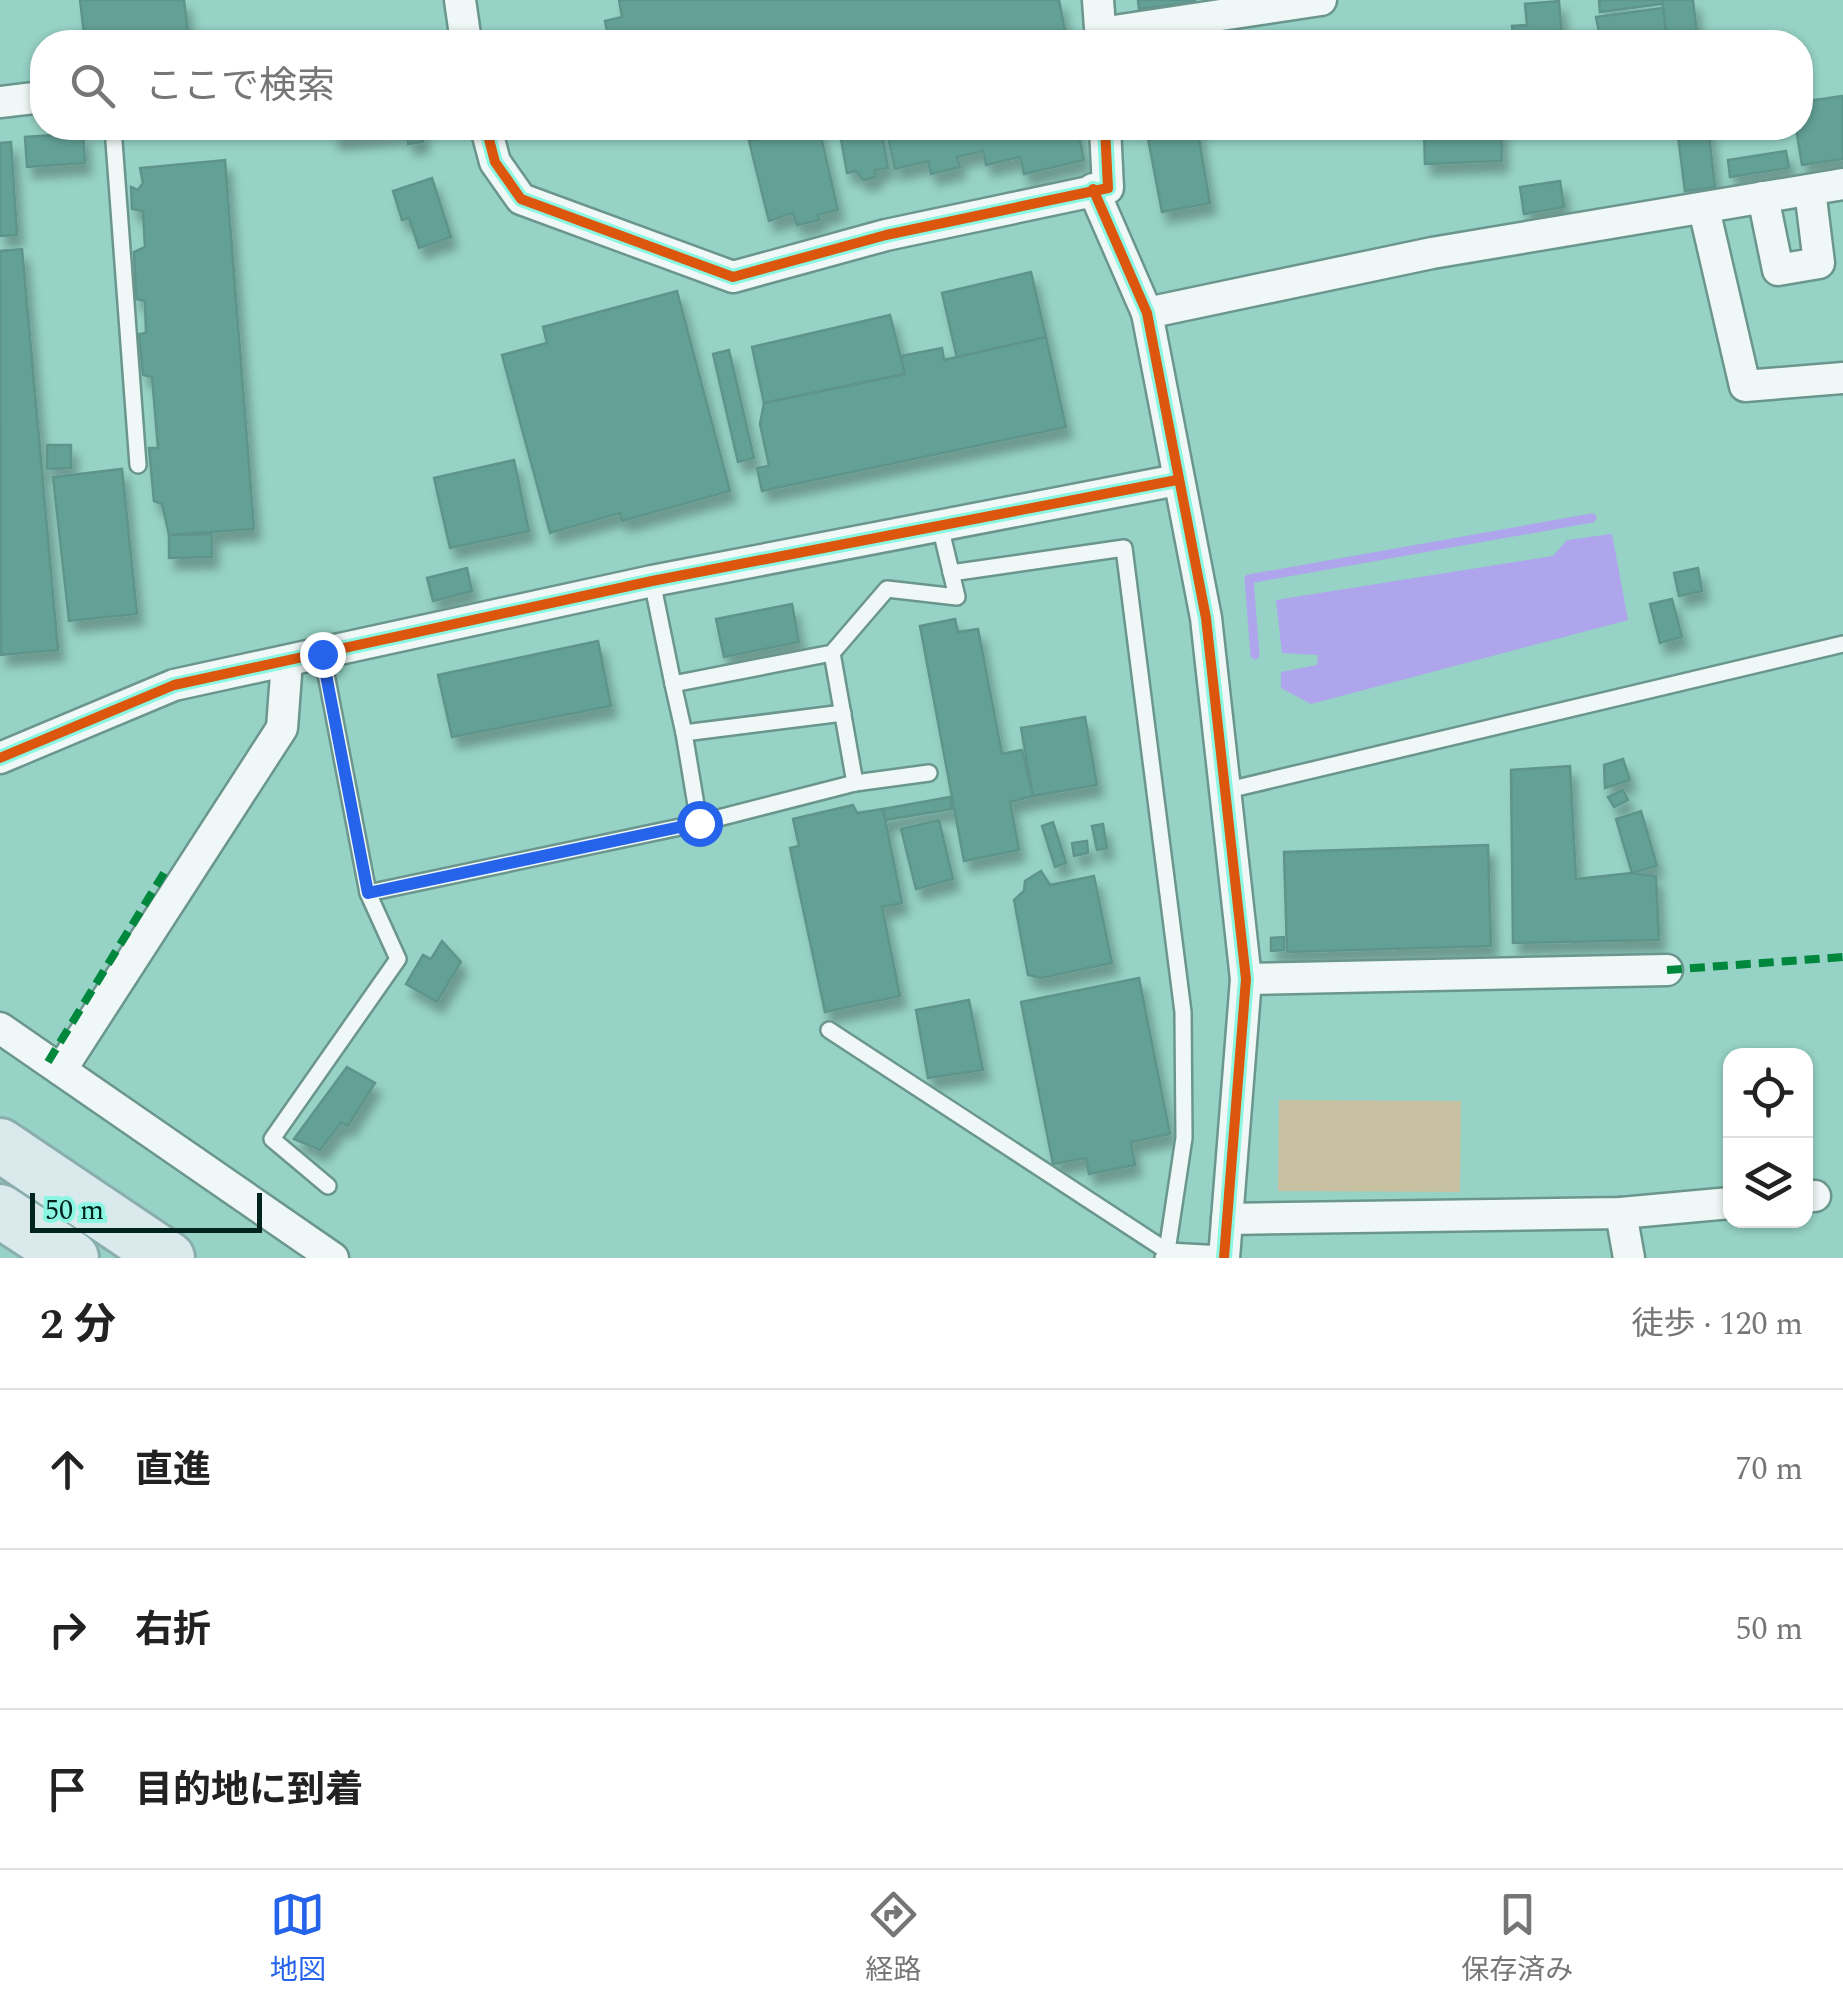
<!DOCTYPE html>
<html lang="ja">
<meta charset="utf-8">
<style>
body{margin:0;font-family:Spectral,"Noto Sans JP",serif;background:#f2f2f2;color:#222}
.controls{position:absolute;right:30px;bottom:30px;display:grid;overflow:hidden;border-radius:20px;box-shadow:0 2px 8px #0004}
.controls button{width:90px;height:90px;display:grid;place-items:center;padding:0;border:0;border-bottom:2px solid #e0e0e0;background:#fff;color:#222;font:50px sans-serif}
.scale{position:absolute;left:30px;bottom:25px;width:232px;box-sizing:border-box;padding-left:10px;border:5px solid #01241e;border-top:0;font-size:28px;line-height:35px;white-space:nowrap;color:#01241e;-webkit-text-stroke:8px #8bf7e2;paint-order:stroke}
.stop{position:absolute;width:30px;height:30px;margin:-22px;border:8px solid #2563eb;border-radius:50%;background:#fff}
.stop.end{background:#2563eb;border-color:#fff;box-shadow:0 2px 10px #0008}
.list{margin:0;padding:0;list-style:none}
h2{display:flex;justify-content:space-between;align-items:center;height:130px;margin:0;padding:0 40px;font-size:42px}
h2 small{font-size:32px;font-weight:400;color:#767676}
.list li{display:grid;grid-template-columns:65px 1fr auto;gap:30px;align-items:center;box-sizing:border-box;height:160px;padding:0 40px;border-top:2px solid #e0e0e0}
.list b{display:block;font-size:38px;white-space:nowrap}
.list em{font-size:32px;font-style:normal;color:#767676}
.icon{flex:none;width:55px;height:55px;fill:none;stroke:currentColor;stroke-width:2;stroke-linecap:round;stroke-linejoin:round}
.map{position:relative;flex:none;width:1843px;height:1258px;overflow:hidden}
.search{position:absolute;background:#fff;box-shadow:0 2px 8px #0004;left:30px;right:30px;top:30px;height:110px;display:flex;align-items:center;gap:25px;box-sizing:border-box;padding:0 35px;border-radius:40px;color:#767676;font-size:38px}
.sheet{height:610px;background:#fff}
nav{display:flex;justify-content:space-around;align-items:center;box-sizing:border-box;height:140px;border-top:2px solid #e0e0e0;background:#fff;font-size:28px;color:#767676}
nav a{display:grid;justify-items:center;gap:5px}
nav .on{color:#2563eb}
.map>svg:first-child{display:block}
.green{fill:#c7c1a1}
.water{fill:#aea5ec}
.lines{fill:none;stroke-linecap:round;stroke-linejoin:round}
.stream{stroke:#aea5ec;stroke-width:9}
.building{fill:#63a096;stroke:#5e948b;stroke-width:2.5;filter:url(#shadow)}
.service-casing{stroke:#6b968d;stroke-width:20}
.minor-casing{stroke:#6b968d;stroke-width:35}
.motorway-casing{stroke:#8aaead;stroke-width:58}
.service{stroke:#eff8f6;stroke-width:15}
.minor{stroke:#eff8f6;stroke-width:30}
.motorway{stroke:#dae9eb;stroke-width:52}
.quiet{stroke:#00873e;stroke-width:8;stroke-dasharray:15 8;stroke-linecap:butt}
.cycleway-casing{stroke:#8bf7e2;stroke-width:16}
.cycleway{stroke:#dc560d;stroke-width:10}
.route{stroke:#2563eb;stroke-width:12}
</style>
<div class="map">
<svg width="1843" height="1258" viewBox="0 0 1843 1258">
<defs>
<filter id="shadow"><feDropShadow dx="6" dy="11" stdDeviation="5" flood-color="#0004"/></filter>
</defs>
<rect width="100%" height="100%" fill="#96d2c5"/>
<polygon class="green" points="1279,1100 1461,1101 1460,1192 1278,1191"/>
<polygon class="water" points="1612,534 1628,620 1311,704 1281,688 1281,672 1317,665 1318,655 1282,653 1276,600 1553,556 1567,540"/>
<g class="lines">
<polyline class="stream" points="1255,655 1249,579 1592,518"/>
</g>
<g class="building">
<polygon points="80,0 184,0 189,41 85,42"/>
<polygon points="619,0 1059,0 1066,36 1036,42 609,42 605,21 622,17"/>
<polygon points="1138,0 1195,0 1195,2 1139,9"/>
<polygon points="1599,0 1669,0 1669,3 1600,12"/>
<polygon points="1662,0 1693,0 1698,42 1667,42"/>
<polygon points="1559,1 1562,42 1514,42 1512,26 1527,25 1525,4"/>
<polygon points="1663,8 1667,42 1601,42 1596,17"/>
<polygon points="1843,96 1843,159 1802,165 1796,128 1800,128 1800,102"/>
<polygon points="333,128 422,128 423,142 408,144 407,132 334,139"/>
<polygon points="807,128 819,128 838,210 817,215 820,220 797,225 793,213 769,221 749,141"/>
<polygon points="839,128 881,128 888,168 875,170 876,177 863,180 856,171 847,173"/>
<polygon points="886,128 1077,128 1084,160 1024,174 1020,157 986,165 983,151 957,157 960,167 931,174 928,161 895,169"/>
<polygon points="1146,128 1197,128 1210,203 1162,212"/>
<polygon points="1424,128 1501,128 1502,161 1425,164"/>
<polygon points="1677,128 1708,128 1715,187 1685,191"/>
<polygon points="83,133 85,163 27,167 25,137"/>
<polygon points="11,142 17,235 0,236 0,143"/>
<polygon points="1786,151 1789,168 1730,177 1728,160"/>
<polygon points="225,160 254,529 169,535 162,504 154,501 149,448 158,448 152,377 143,375 139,334 146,333 145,301 136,299 134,252 145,247 143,211 132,209 131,187 138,190 143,183 140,168"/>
<polygon points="432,178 451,237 419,248 409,218 402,220 393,191"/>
<polygon points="1560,181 1564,207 1524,214 1520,187"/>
<polygon points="22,249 58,650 1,655 0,251"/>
<polygon points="1031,272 1046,337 957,358 942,293"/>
<polygon points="677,291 730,491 622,521 620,513 550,533 502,355 547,343 543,327"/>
<polygon points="890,315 905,374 764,403 752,347"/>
<polygon points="1046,337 1066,427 762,491 757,468 769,466 760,424 764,403 905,374 901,356 942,348 944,360"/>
<polygon points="729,350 754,458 738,462 713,354"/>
<polygon points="47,445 71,445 71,468 47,469"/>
<polygon points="514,460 529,531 450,548 434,478"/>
<polygon points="122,469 137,614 69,621 53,477"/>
<polygon points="212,534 212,557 169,558 169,535"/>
<polygon points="467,568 472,591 433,601 427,578"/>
<polygon points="1698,568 1702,591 1679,596 1674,573"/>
<polygon points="1672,599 1682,637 1660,643 1650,604"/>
<polygon points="792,604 799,642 724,657 716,619"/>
<polygon points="955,619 958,632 978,629 1002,754 1022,750 1033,796 1010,802 1019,850 964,861 920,626"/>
<polygon points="598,641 611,706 452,737 438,675"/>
<polygon points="1085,717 1097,785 1033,796 1021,728"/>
<polygon points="1623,759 1630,780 1605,788 1604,765"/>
<polygon points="1570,766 1576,879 1632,873 1656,876 1659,940 1513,943 1511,770"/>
<polygon points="1623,790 1628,800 1614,807 1608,797"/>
<polygon points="950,797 952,809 885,820 883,809"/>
<polygon points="853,805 857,813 883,809 902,903 882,907 900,996 825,1012 790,848 799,846 793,819"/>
<polygon points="1641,811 1657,866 1632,873 1616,819"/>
<polygon points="939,820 953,879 916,889 901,829"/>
<polygon points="1053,822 1066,863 1055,867 1042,826"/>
<polygon points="1103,824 1107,848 1097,850 1092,826"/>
<polygon points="1087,841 1088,853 1074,856 1072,843"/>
<polygon points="1488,845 1491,946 1287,952 1284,852"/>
<polygon points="1041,871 1050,885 1094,876 1112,963 1041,978 1028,975 1014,900 1024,891 1025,881"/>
<polygon points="1284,937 1284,950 1271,951 1271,938"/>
<polygon points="442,941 461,962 437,1002 406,984 423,955 431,959"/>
<polygon points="1139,978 1170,1134 1131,1142 1135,1165 1089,1174 1086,1158 1053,1164 1021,1002"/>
<polygon points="969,1000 983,1070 928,1078 916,1010"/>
<polygon points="347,1067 375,1083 348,1126 341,1123 320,1150 294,1139"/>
</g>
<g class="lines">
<g class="service-casing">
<g id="service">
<polyline points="113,128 138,465"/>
<polyline points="652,581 673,684 832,653 887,589 957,597 940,526"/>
<polyline points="322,653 368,893 398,959 272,1139 328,1186"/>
<polyline points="832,653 855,783 929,773"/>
<polyline points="673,684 684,733"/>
<polyline points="843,713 684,733 699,823 855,783"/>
<polyline points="1224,791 1843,644"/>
<polyline points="368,893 699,823"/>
<polyline points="829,1030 1167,1251 1184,1138 1183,1012 1124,548 951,573"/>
<polyline points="1163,1258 1167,1251 1224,1254"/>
</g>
</g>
<g class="minor-casing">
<g id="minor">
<polyline points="460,0 466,42"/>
<polyline points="1098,0 1101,42"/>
<polyline points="1101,33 1321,0"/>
<polyline points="0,102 42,97"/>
<polyline points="486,128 495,162 521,199 733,277 886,235 1108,188 1105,128"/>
<polyline points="1093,189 1147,313 1206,618 1246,979 1224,1258"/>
<polyline points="1763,197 1778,270 1819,263 1810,190"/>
<polyline points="1704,209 1745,386 1843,378"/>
<polyline points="1147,313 1432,253 1843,184"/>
<polyline points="0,758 174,685 652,581 1177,480"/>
<polyline points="1246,979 1667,970"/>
<polyline points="0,1028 333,1258"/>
<polyline points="61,1070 282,728 287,661"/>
<polyline points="1806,1196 1815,1196"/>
<polyline points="1621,1213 1629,1258"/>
<polyline points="1227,1219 1621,1213 1730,1203"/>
</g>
</g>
<g class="motorway-casing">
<g id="motorway">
<polyline points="0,1145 168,1258"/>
<polyline points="0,1211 72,1258"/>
</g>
</g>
<use href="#service" class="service"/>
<use href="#minor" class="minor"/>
<use href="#motorway" class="motorway"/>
<g class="quiet">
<polyline points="1667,970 1843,957"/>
<polyline points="48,1062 164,873"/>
</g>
<g class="cycleway-casing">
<g id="cycleway">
<polyline points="486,128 495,162 521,199 733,277 886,235 1108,188 1105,128"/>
<polyline points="1093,189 1147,313 1206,618 1246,979 1224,1258"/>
<polyline points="0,758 174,685 652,581 1177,480"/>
</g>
</g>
<use href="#cycleway" class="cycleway"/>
</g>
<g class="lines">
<polyline class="route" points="322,654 368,893 699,823"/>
</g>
</svg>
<div class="controls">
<button><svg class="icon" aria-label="locate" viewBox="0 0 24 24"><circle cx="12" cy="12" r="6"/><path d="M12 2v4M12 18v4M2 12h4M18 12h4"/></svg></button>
<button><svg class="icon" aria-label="layers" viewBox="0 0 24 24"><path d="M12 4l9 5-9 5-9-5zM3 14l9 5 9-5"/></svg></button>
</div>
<div class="scale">50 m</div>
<div class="stop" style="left:699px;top:823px"></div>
<div class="stop end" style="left:322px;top:654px"></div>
<div class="search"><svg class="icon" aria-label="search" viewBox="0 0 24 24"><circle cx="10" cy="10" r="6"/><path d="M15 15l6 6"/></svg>ここで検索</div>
</div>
<section class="sheet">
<h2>2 分<small>徒歩 · 120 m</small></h2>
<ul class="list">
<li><svg class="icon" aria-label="ahead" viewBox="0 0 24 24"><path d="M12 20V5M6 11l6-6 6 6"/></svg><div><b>直進</b></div><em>70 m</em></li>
<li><svg class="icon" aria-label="right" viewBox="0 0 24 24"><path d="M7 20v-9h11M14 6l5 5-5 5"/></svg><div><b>右折</b></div><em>50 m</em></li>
<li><svg class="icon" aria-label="arrive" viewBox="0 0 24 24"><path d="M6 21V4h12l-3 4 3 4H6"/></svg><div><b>目的地に到着</b></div></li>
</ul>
</section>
<nav>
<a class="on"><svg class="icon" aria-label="map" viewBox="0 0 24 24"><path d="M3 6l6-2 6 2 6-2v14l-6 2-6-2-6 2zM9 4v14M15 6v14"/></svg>地図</a>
<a><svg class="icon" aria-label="directions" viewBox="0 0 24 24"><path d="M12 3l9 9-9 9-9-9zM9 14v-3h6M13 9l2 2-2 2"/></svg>経路</a>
<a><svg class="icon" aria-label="saved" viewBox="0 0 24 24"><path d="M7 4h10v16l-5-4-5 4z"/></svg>保存済み</a>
</nav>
